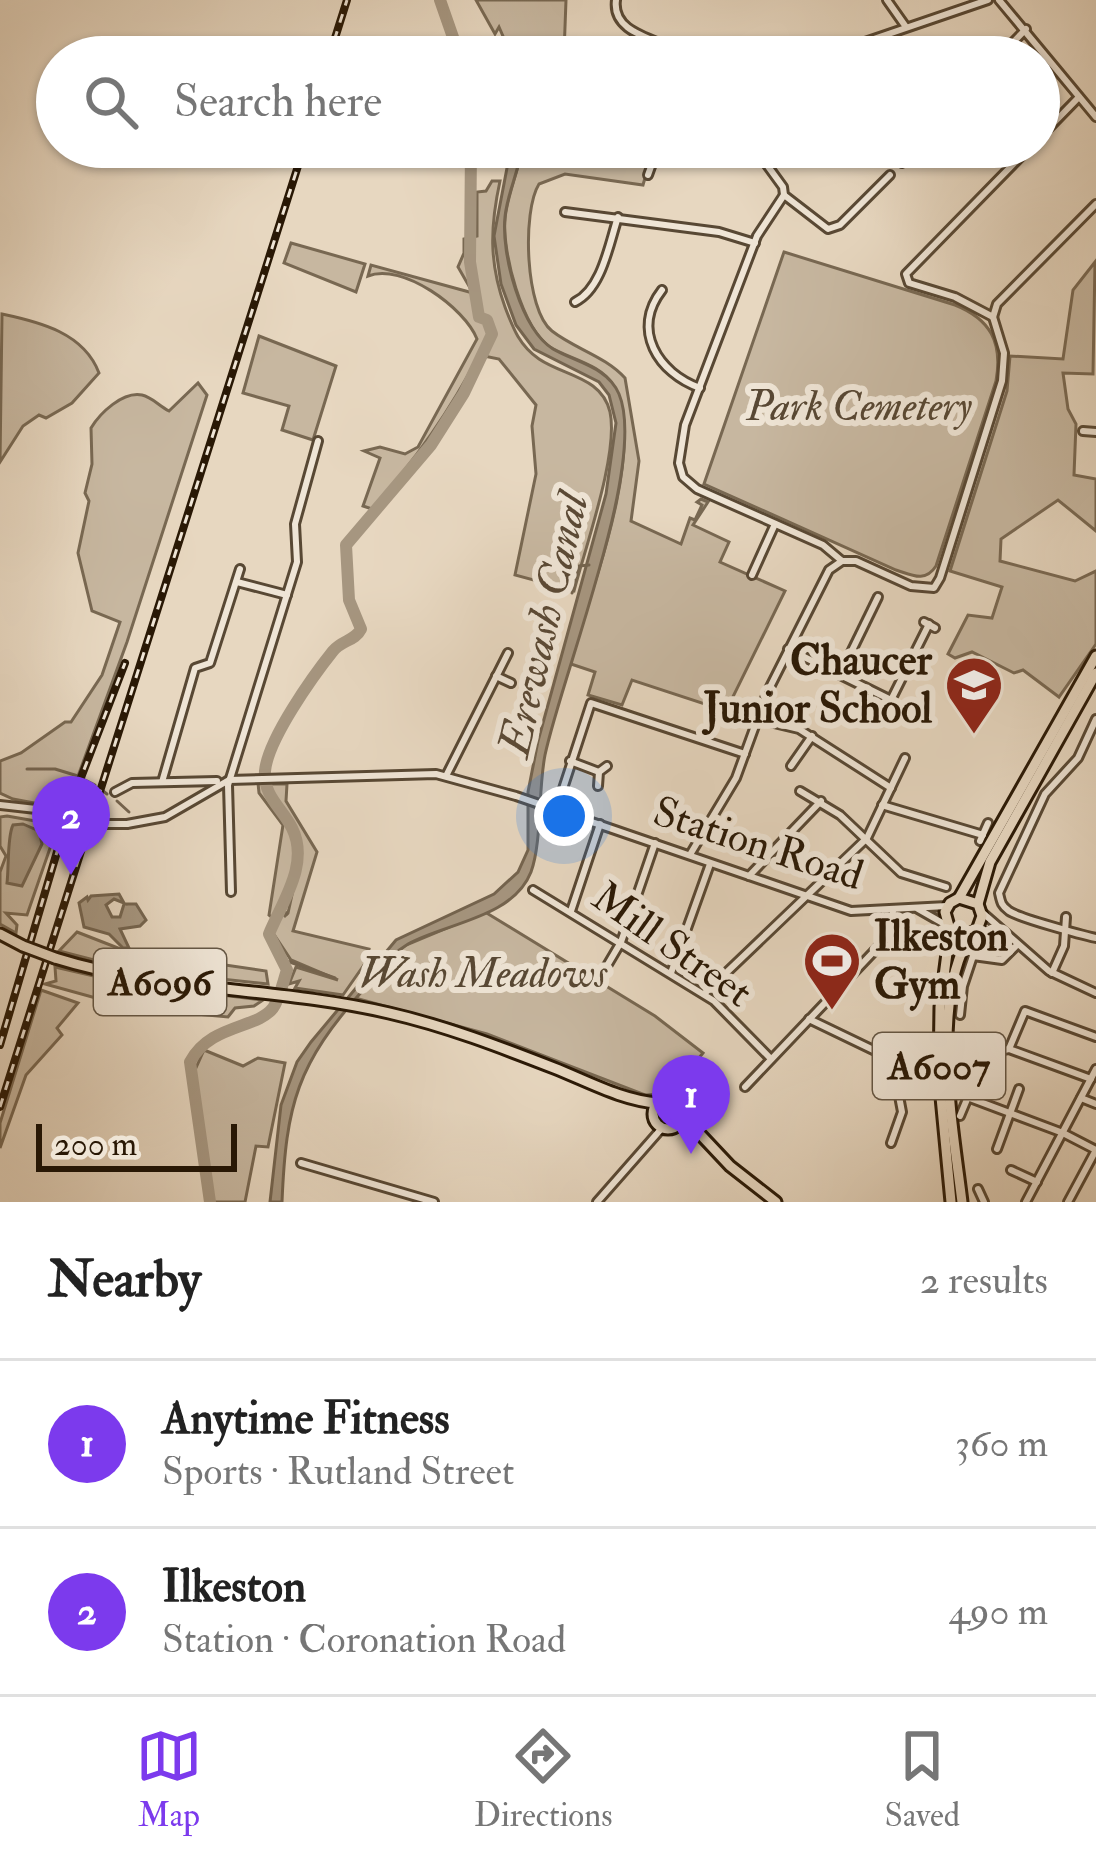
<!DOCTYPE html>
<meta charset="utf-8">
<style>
body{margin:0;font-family:"IM FELL Double Pica",serif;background:#f2f2f2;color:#222}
.scale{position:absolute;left:36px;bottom:30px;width:201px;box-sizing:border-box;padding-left:12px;border:6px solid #291805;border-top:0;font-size:33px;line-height:42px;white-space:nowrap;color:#291805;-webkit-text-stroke:9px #efe5d6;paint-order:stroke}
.you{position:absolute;left:564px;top:816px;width:42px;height:42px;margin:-30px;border:9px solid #fff;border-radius:50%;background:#1a73e8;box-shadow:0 0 0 18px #1a73e833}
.badge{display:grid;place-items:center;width:78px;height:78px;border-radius:50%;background:#7c3aed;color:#fff;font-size:39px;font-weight:700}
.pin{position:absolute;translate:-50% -99px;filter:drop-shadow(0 3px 6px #0008)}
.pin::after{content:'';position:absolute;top:63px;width:42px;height:36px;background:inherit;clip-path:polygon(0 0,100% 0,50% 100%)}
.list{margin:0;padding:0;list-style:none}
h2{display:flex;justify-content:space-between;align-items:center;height:156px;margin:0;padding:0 48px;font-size:51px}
h2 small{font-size:39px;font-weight:400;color:#767676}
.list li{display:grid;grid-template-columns:78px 1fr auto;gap:36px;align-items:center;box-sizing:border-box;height:168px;padding:0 48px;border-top:3px solid #e0e0e0}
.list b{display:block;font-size:45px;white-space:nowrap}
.list p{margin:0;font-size:39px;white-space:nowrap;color:#767676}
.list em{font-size:39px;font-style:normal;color:#767676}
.icon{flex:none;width:66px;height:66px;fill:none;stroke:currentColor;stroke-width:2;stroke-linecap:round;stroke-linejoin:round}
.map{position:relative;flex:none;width:1096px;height:1202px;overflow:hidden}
.search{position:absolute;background:#fff;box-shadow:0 3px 9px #0004;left:36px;right:36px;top:36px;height:132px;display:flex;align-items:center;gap:30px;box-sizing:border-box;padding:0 42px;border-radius:66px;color:#767676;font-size:45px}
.sheet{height:492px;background:#fff}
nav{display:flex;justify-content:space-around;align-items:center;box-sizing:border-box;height:168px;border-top:3px solid #e0e0e0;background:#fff;font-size:33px;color:#767676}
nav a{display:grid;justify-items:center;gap:6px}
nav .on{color:#7c3aed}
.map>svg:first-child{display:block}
.green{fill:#c7b7a0;stroke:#786852;stroke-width:3}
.water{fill:#a69680;stroke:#74644f;stroke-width:3}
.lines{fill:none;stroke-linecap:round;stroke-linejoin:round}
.stream{stroke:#74644f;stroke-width:3}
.river{stroke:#a69680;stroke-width:12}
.minor-casing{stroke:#584834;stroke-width:12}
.major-casing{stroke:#291805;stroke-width:15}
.minor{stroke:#efe5d6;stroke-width:6}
.major{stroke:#e7d7c0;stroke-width:9}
.rail-casing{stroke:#291805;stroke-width:8}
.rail{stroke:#efe5d6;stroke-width:3;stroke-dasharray:9;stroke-linecap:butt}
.minor-bridge-casing{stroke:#584834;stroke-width:12;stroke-linecap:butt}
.major-bridge-casing{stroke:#291805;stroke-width:15;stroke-linecap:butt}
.minor-bridge{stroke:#efe5d6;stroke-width:6}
.major-bridge{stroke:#e7d7c0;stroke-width:9}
.labels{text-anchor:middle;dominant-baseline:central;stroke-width:12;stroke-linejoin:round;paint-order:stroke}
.shield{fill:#efe5d6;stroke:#645644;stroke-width:3}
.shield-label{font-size:39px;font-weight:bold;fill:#291805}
.park-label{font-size:42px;font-style:italic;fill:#584834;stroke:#efe5d6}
.poi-label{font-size:42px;font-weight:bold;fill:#291805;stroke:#efe5d6;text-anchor:end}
.street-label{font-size:42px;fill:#291805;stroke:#efe5d6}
.water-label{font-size:45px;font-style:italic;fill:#5b4a36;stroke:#efe5d6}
</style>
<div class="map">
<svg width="1096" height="1202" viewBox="0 0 1096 1202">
<rect width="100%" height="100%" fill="#e7d7c0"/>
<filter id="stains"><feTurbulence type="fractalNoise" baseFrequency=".00167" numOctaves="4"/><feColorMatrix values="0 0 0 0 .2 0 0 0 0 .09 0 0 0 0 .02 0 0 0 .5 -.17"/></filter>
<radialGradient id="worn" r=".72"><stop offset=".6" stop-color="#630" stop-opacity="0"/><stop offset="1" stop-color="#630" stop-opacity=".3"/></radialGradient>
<g class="green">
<polygon points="476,0 566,0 564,54 551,50 550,57 512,57 499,27 495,34"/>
<path d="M522,147H564L649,164L643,185L565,174L539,184C522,211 525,310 552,331C575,349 605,356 625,378L639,461L631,521L681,544L690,518L695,520L702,505L697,502L701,499L708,502L693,525L729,542L720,562L785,591L726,711L632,680L622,705L588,695L595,672L568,663C589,598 649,446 613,385C601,364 569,359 550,347C522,328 502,252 505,219C507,195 519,171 522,147Z"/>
<path d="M492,181H500C490,227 489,263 505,307C513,328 519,345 539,359C564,376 602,377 610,412C619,453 585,548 574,591L515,575L536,474L532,426L536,405L499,359L479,355C449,413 415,461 372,509L363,506L380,458L364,451L380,447L405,454L418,447L477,339C465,308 402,262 368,276L371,265L473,293L458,267L464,253V239L477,236V192L486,191Z"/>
<polygon points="291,243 365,264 356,292 284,263"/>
<path d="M784,252L955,305C990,319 1003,342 996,381L936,566C925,583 912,575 896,570L704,484Z"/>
<polygon points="1095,262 1093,374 1063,373 1068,409 1076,424 1074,475 1096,479 1096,531 1058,500 1001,539 1000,561 1075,581 1096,571 1096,644 1059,697 1023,670 1014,673 972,652 955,658 948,654 968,615 992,618 1002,587 950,571 1007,391 1010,356 1063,359 1073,290"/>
<path d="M2,314C40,322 84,333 99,373L72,403L46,418L39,415L23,426L0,462Z"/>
<polygon points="259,336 336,366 313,440 282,430 289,406 243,393"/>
<path d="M198,383L207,395L127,642L66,809L13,799L0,793V761L21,753L65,722H71L102,675L120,622L92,611L78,553L89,501L85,493L92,464L91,428C100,413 123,391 142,395C152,397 159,406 169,411Z"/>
<path d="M258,783L262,784C266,800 280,810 288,825C305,856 287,891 274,919L269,915L283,825L259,793Z"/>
<polygon points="268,784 287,784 286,801 317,852 293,931 369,949 366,962 343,995 295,988 299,981 289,984 296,967 338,980 291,960 273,933 282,913 285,916 288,913 300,858 299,841"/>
<polygon points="7,816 58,825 27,915 6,913 17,925 16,933 0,924 0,872 6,856 0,846 0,817"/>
<path d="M485,912L655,1016L703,1053C687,1072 672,1096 645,1095L487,1034L355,998L387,960L406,945Z"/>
<polygon points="77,932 123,950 266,971 268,984 129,969 59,951"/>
<polygon points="55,967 124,983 263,1000 254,1006 235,1008 228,1017 132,1008 45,984 56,981"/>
<polygon points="41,990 78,1003 57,1028 62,1035 26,1075 0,1148 0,1123"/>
<polygon points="204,1050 243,1066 258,1058 285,1063 268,1147 256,1146 245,1202 211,1202 195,1070"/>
</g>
<g class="water">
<path d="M511,147H522C519,171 507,194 505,217C501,254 521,329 553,349C575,362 608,367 619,394C648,463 562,674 545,755C538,790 542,842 531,872C513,918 446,923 408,944C389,955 379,973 364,989C297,1064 286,1104 282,1202H270L281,1105L297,1062L311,1042L396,940L494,894L518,872L528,850V792L538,741L606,494L616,423L609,395L599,382L534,349L516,325L501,284L494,236Z"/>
<path d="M23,824L39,831L42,844L22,886L7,883C9,867 7,837 13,825Z"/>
<polygon points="119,894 124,903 114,899 106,905 112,917 120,917 124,904 136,904 146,920 140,926 120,929 129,948 123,948 109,934 84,927 79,903 87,897 88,900 91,896"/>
</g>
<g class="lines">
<g class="stream">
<polyline points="572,593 579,566 589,565"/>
<polyline points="27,769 55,769 78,776"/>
<polyline points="85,780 95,785"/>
<polyline points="103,791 107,794"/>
<polyline points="117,801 129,812"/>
<polyline points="282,908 287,914"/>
<polyline points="284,960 335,978"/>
</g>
<g class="river">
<polyline points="440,0 455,43 456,57"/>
<path d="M210,1202L190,1062C210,1024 257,1029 273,1008C280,998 283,982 287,970L269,934C282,902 310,864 292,828C282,808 263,796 265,771C268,739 313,676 333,651C342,640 355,641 361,629L349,600L346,545L431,445L464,393L492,334L487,320L479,317L470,262L471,147"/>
</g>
<g class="minor-casing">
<g id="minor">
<path d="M616,0C611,37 665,39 688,57"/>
<polyline points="887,0 906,27"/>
<polyline points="999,0 1096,117"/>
<polyline points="821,57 988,0"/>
<polyline points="999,57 1026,29"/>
<polyline points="1039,138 1079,97"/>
<polyline points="754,147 783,187 784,195 828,229 840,225 890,175"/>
<polyline points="902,163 914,147"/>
<polyline points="648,175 658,147"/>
<polyline points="784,195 757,236 685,425 679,463 683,477 697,489 823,545 842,561 856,561 911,586 934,588 940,578 1002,381 1004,353 993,317"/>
<polyline points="565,212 719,232 755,243"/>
<path d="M662,290C631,330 658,373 700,388"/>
<path d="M575,302C602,289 609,244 618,217"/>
<polyline points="993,317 955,297 909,283 906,274 1030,147"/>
<polyline points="993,317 997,304 1096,204"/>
<polyline points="1083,431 1096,432"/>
<polyline points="752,575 775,524"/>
<polyline points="237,582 287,595"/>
<polyline points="924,622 935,628"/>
<polyline points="788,649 891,700"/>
<polyline points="840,675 878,597"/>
<polyline points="496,676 511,683"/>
<polyline points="884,714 929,624"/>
<polyline points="757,719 799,729 891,788"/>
<path d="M1096,719L1078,758L1045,794L999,893C1001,902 1001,905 1009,911C1019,918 1082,935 1096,938"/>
<polyline points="570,761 599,772"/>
<polyline points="791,766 812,736"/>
<polyline points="446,776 508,653"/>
<polyline points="162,782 195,668 210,663 240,569"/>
<polyline points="598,786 599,772 607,766"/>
<polyline points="800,791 840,815 901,873 946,887"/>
<polyline points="115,792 132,783 217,781"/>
<polyline points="0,805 63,812"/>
<polyline points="882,805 983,835"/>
<polyline points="556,810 591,703 745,754"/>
<polyline points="127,824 165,817 229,780 436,774 516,796 851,911 947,906"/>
<polyline points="980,841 988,823"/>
<polyline points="691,853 736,778 767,693 829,570 842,561"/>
<polyline points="749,876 821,801"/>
<polyline points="533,890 714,1001 771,1059"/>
<polyline points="231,892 228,785 297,562 295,524 318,441"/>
<polyline points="918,909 946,925"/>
<polyline points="571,911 600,824"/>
<polyline points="984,914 1049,971 1096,993"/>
<polyline points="892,926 940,941"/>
<polyline points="977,930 1003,936"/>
<polyline points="671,973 710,864"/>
<polyline points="1052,973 1064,946 1066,917"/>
<polyline points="598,981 621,942 655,843"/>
<polyline points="704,994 867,838 905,758"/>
<polyline points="960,1015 963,986 973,956 1002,960 1017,945"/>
<polyline points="809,1019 892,1059 902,1112 891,1143"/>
<polyline points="1009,1049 1025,1011 1096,1037"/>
<polyline points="960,1051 986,1054 1009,1049 1091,1079"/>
<polyline points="892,1059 904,1040"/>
<polyline points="745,1087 880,945 892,926 893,910"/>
<polyline points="967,1097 1063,1133 1096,1150"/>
<polyline points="1081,1098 1096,1104"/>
<polyline points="960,1116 986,1054"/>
<polyline points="997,1149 1019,1089"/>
<polyline points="301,1163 434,1202"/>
<polyline points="1011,1170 1037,1182"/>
<polyline points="978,1189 984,1202"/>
<polyline points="597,1202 662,1128"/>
<polyline points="1026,1202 1096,1069"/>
<polyline points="1068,1202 1096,1150"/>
</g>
</g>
<g class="major-casing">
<g id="major">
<polyline points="959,898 1096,656"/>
<polyline points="978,904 990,862 1096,673"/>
<polyline points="950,930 966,935 977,930 982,916 978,904 959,898 950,903 945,912 950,930 940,1007 939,1076 951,1202"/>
<polyline points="0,934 23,946"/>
<path d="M55,958C163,992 278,987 389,1013C446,1026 500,1047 554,1068C587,1081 623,1101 658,1103"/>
<circle cx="668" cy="1114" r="15"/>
<polyline points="683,1116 730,1166 776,1202"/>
<path d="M962,1202C953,1127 929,1000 971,934"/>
</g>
</g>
<use href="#minor" class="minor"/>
<use href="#major" class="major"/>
<g class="rail-casing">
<g id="rail">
<polyline points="329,57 347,0"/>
<polyline points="0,1045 72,801 125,663"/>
<polyline points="0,1107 304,147"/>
</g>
</g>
<use href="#rail" class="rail"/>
<g class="minor-bridge-casing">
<polyline id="minor-bridge" points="63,812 97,824 127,824"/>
</g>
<g class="major-bridge-casing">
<polyline id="major-bridge" points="23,946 55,958"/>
</g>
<use href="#minor-bridge" class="minor-bridge"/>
<use href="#major-bridge" class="major-bridge"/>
</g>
<defs>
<g id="school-pin" transform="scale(3)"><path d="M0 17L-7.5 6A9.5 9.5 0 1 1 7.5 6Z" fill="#8f2418" stroke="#efe5d6"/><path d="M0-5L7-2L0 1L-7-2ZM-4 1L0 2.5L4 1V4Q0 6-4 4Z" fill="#fff"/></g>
<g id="stadium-pin" transform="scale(3)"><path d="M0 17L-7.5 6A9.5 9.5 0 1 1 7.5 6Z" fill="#8f2418" stroke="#efe5d6"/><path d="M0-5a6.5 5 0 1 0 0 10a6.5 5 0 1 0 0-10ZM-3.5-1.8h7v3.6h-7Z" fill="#fff"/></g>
</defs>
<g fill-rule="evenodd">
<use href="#school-pin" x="974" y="685"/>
<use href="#stadium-pin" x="832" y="961"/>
</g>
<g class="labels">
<g class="shield">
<rect x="94" y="949" width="132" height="66" rx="9"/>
<rect x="873" y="1033" width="132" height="66" rx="9"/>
</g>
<g class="shield-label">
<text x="160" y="982">A6096</text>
<text x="939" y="1066">A6007</text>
</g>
<g class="park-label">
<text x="859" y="407">Park Cemetery</text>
<text x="483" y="974">Wash Meadows</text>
</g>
<g class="poi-label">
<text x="932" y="661">Chaucer<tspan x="932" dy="48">Junior School</tspan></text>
<text x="874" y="937" text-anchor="start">Ilkeston<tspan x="874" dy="48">Gym</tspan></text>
</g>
<g class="street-label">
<text transform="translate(758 844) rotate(18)">Station Road</text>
<text transform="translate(672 945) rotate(35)">Mill Street</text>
</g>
<g class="water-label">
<text transform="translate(544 625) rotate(-77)">Erewash Canal</text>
</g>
</g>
<rect width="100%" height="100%" filter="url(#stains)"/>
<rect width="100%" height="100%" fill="url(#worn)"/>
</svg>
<div class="scale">200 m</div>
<div class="you"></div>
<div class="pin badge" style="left:691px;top:1154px">1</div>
<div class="pin badge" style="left:71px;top:875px">2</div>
<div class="search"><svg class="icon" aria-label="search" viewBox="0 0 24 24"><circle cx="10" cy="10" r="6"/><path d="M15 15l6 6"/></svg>Search here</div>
</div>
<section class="sheet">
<h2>Nearby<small>2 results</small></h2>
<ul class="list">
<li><span class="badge">1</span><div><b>Anytime Fitness</b><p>Sports · Rutland Street</p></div><em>360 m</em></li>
<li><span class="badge">2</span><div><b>Ilkeston</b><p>Station · Coronation Road</p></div><em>490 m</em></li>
</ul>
</section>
<nav>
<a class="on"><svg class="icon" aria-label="map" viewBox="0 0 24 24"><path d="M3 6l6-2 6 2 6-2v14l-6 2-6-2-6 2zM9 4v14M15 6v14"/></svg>Map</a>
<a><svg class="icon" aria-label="directions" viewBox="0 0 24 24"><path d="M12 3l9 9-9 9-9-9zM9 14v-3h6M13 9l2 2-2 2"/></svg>Directions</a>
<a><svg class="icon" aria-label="saved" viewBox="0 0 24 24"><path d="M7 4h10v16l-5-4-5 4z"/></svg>Saved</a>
</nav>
